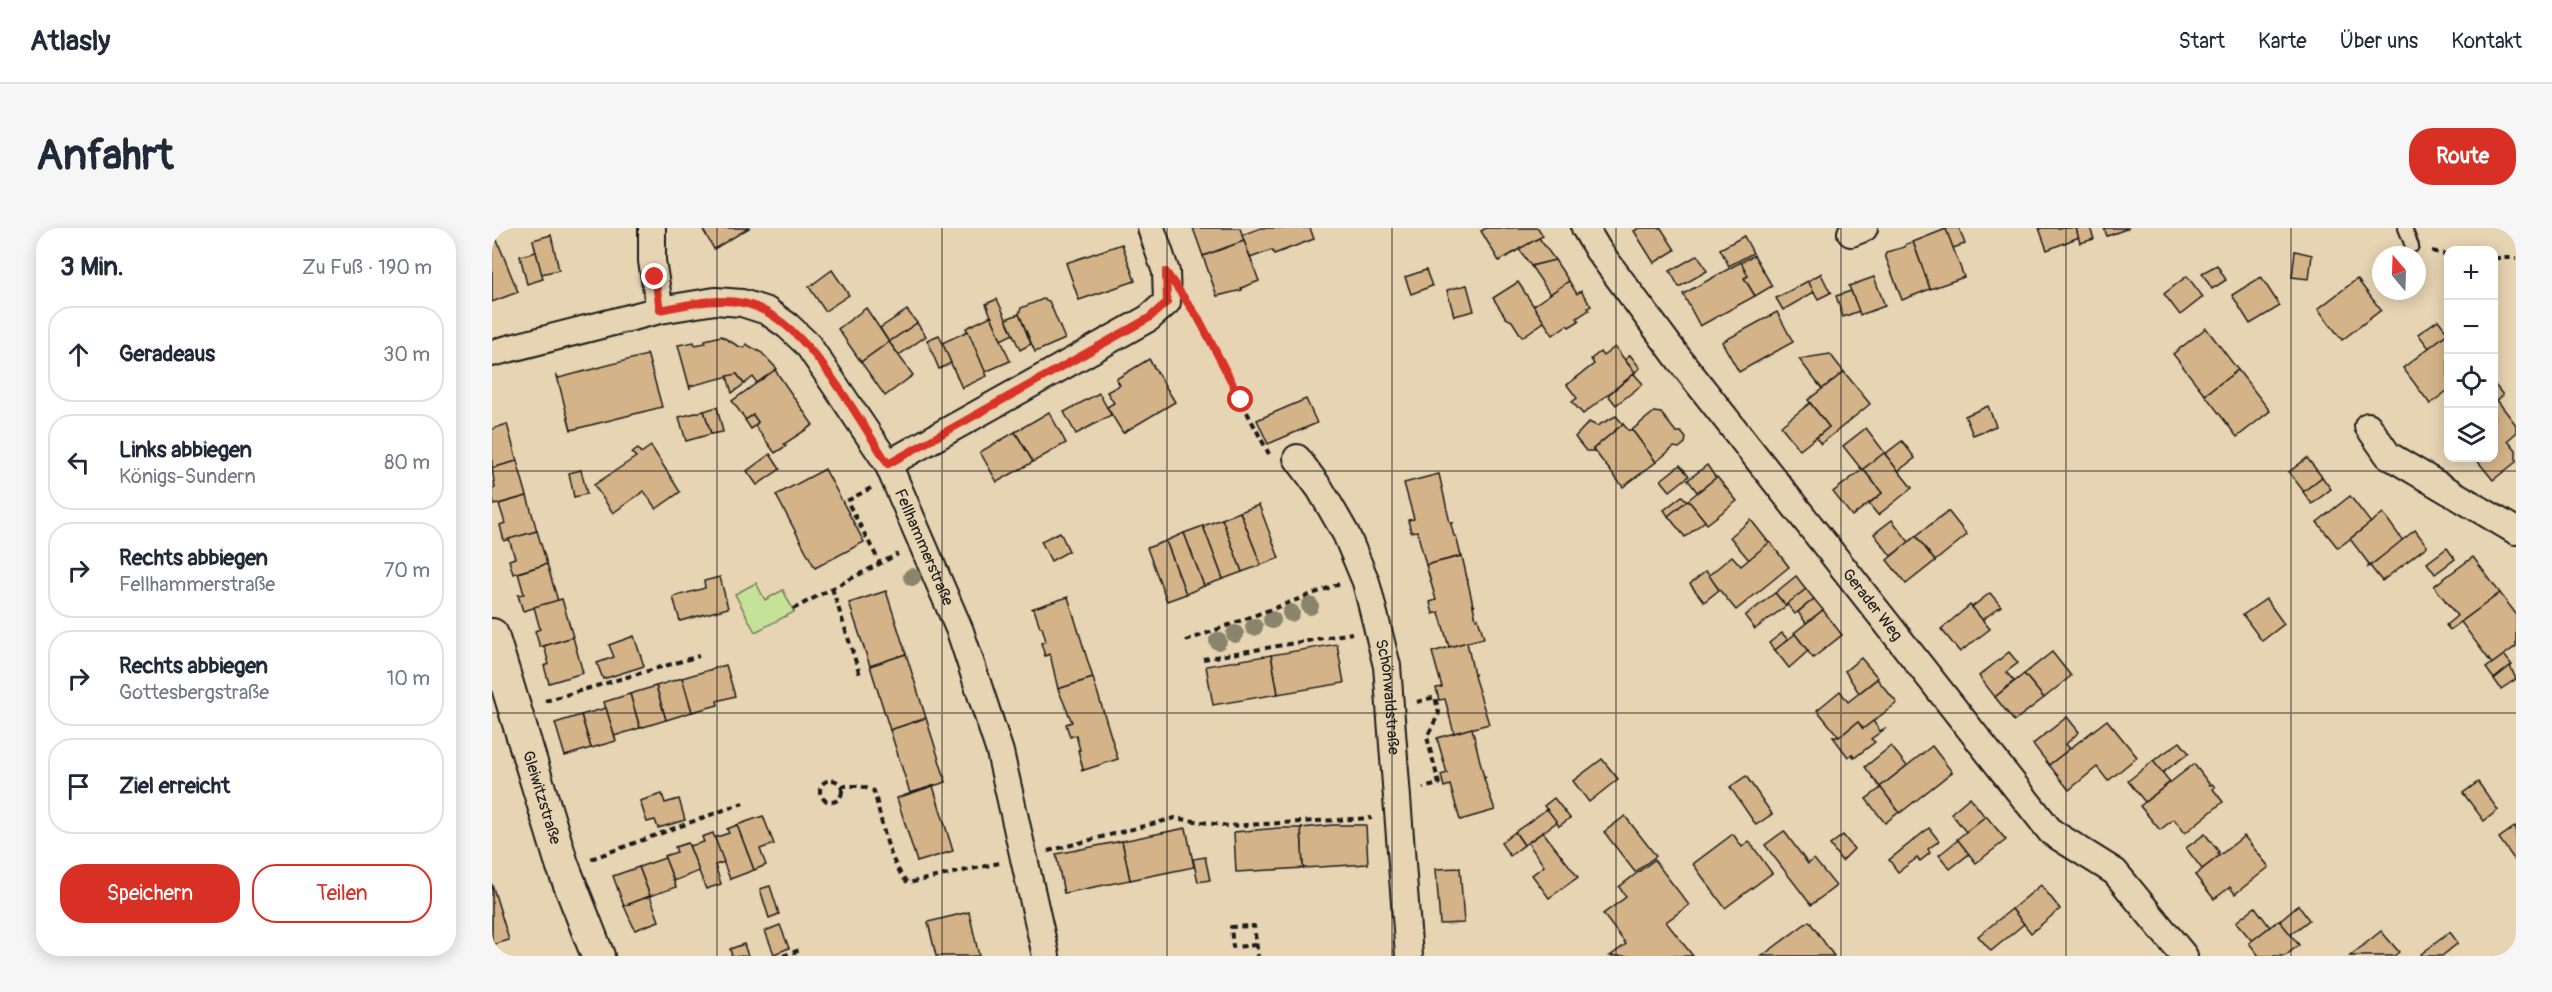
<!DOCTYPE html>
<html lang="de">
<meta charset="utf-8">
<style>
body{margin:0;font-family:Pangolin,sans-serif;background:#f6f6f7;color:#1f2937}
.controls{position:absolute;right:18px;top:18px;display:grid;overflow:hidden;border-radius:12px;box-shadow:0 3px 15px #0003}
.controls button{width:54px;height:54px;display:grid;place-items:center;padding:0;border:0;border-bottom:2px solid #e0e1e3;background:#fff;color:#1f2937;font:30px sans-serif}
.compass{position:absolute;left:1880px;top:18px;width:54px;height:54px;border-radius:50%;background:#fff;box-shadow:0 3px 15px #0003;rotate:341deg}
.stop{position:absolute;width:18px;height:18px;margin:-14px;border:4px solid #d93025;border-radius:50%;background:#fff}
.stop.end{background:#d93025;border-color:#fff;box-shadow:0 2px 6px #0008}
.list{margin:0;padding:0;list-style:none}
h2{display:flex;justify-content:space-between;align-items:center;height:78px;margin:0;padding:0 24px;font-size:26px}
h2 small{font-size:20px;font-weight:400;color:#747a83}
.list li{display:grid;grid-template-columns:39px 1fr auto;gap:18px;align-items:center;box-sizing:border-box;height:96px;margin:0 12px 12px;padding:0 12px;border:2px solid #e0e1e3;border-radius:24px}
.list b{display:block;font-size:22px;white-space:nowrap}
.list p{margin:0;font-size:20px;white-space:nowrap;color:#747a83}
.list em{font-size:20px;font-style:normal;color:#747a83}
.actions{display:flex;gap:12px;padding:18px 24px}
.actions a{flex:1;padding:14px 0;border:2px solid #d93025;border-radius:24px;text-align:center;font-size:21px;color:#d93025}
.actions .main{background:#d93025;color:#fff}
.icon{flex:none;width:33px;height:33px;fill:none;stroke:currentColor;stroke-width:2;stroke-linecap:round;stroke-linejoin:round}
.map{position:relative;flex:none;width:2024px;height:728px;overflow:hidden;border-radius:24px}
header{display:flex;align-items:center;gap:36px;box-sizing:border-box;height:84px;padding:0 30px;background:#fff;border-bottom:2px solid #e0e1e3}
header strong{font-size:28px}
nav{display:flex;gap:33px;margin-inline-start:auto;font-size:21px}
.intro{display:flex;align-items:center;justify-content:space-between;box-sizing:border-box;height:144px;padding:0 36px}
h1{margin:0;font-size:42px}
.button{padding:15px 27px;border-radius:24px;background:#d93025;color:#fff;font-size:21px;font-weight:700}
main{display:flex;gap:36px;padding:0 36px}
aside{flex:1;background:#fff;border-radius:24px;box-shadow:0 3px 15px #0003}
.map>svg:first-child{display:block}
.green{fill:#c6e198;stroke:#717e5a;stroke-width:1.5}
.building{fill:#d5b388;stroke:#1c1c1c;stroke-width:1.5}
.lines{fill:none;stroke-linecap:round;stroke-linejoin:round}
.service-casing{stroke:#1c1c1c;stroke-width:16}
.minor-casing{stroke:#1c1c1c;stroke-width:30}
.tertiary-casing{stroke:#1c1c1c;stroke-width:36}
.path{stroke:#1c1c1c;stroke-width:4;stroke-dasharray:6 4.5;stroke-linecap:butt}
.service{stroke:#e6d4b2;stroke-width:12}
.minor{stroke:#e6d4b2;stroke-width:26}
.tertiary{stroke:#e6d4b2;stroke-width:32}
.tree{fill:#8a846d}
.route{stroke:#d93025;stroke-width:8}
.grid{fill:none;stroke:#1c1c1c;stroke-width:1.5;stroke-opacity:0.55}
.labels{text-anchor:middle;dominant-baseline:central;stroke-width:4.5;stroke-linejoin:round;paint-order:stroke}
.street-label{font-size:16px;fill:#1c1c1c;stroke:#e6d4b2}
</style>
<header>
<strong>Atlasly</strong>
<nav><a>Start</a><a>Karte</a><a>Über uns</a><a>Kontakt</a></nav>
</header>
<div class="intro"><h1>Anfahrt</h1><a class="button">Route</a></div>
<main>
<aside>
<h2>3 Min.<small>Zu Fuß · 190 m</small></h2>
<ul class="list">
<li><svg class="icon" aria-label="ahead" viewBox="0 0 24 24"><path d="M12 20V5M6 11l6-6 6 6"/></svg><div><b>Geradeaus</b></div><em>30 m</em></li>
<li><svg class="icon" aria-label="left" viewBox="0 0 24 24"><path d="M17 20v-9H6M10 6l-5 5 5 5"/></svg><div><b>Links abbiegen</b><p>Königs-Sundern</p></div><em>80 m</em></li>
<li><svg class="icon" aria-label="right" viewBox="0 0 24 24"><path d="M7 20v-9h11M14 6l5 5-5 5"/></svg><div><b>Rechts abbiegen</b><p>Fellhammerstraße</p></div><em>70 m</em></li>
<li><svg class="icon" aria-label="right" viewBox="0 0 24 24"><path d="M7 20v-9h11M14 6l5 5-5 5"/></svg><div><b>Rechts abbiegen</b><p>Gottesbergstraße</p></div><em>10 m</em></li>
<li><svg class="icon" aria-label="arrive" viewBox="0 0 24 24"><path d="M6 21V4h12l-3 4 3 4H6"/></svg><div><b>Ziel erreicht</b></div></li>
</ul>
<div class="actions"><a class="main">Speichern</a><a>Teilen</a></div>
</aside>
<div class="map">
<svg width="2024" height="728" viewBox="0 0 2024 728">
<rect width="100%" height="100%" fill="#e6d4b2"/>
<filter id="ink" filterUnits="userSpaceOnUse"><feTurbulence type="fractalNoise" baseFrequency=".0167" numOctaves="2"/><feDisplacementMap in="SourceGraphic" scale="12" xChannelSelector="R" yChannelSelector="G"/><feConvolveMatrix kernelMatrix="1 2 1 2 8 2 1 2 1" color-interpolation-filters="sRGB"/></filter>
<g filter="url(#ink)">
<polygon class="green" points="264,355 273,372 291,362 302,384 263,404 243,366"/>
<g class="building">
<polygon points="0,0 26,64 0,74"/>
<polygon points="210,0 257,0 222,21"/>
<polygon points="701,0 748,0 752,13 711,28"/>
<polygon points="769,0 818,0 822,11 782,26 780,22 758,30 750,7"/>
<polygon points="994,0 1046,0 1051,8 1007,33 989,3"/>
<polygon points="1147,0 1169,0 1183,22 1162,35 1142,3"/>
<polygon points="1452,0 1467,0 1473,16 1461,20"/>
<polygon points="1547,0 1584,0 1587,9 1555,22"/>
<polygon points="1584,0 1598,0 1602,11 1588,15"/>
<polygon points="1612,0 1637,0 1615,8"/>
<polygon points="1454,1 1472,49 1438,61 1421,14"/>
<polygon points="59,7 67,42 49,46 41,12"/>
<polygon points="1252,8 1261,25 1237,38 1228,21"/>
<polygon points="1047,10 1063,32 1039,38 1027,21"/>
<polygon points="752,13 767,53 749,60 750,62 725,68 711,28"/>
<polygon points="1421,14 1438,61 1410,72 1393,27 1395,24 1413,19 1414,16"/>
<polygon points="630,16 643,53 587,72 574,35"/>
<polygon points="1803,23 1820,27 1817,51 1800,49"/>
<polygon points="44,24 51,51 35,56 28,28"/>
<polygon points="1206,27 1215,43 1187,59 1178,43"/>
<polygon points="1262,27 1280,58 1263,68 1252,50 1256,48 1249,34"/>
<polygon points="1063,32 1077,53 1058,66 1039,38"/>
<polygon points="1249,34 1256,48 1252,50 1263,68 1208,98 1191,66"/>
<polygon points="1725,37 1734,52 1720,61 1710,45"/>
<polygon points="340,42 357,67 333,83 317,59"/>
<polygon points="934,42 940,58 919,66 913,49"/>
<polygon points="1330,45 1329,46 1338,64 1340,64 1326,71 1316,53"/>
<polygon points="1695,48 1711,69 1688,87 1672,66"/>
<polygon points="1382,49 1393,78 1368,87 1357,58"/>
<polygon points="1769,49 1788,78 1758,96 1740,67"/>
<polygon points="1865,51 1889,82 1850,112 1826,81"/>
<polygon points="1077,53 1085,66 1089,63 1099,78 1096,80 1097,82 1085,90 1087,93 1077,99 1075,97 1061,107 1041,78"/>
<polygon points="1316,53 1322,64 1291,82 1284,70"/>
<polygon points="1026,54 1052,94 1030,109 1020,93 1014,90 1001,70"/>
<polygon points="975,57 982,83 962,88 955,62"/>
<polygon points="1359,63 1367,83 1351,89 1344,68"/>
<polygon points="505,71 521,106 509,112 494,76"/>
<polygon points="551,71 557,73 573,111 543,124 527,86 529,80"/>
<polygon points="374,80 397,114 369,134 346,101"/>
<polygon points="415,82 425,95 397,114 388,100"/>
<polygon points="1285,84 1301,114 1247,144 1230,114"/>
<polygon points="527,86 539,116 528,122 514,91"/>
<polygon points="499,88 518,133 493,144 474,100"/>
<polygon points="1946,92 1956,105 1937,120 1926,106"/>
<polygon points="425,95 434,108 407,127 397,114"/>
<polygon points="1714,100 1746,142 1713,167 1681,126"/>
<polygon points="476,103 495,148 470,160 450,115"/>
<polygon points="1956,105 1956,162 1938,176 1911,140"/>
<polygon points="447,107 459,135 447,141 435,112"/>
<polygon points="229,108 246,118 252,120 254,116 270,125 285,141 265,155 261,149 252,156 245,146 198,158 198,161 186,117 202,114 203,117 214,115 213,112"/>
<polygon points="397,114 421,147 393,168 369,134"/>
<polygon points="1123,119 1143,145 1091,186 1080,174 1085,170 1075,157 1102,136 1099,131 1108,124 1111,128"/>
<polygon points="155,125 170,179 79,202 65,148 67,150 155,127"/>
<polygon points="1338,126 1352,144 1330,161 1307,131"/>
<polygon points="1138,127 1148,140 1143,144 1133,132"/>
<polygon points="657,131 683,174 631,205 615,179 622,175 615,164 628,157 624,151"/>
<polygon points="283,142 321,197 292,216 294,218 283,225 263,198 266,194 261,187 254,192 240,173"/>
<polygon points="1746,142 1778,183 1745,209 1713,167"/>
<polygon points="1352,144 1378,176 1329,216 1324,210 1337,199 1316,172"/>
<polygon points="245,146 252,156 240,165 235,148"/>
<polygon points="1142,146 1151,156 1124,177 1116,167"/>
<polygon points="2003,157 2011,167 2002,175 2002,158"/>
<polygon points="607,165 619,187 584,206 572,184"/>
<polygon points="814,171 825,195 776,216 765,192"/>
<polygon points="2005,172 2024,197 2024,205 2016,212 2024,222 2024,234 2001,252 1983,230 2002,230 2002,175"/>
<polygon points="1318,175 1337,199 1308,222 1289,198"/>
<polygon points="1496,178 1504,198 1481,207 1473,188"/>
<polygon points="225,179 231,204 219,206 212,183"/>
<polygon points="212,183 219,206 194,213 187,189"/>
<polygon points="557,184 574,215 541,234 523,204"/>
<polygon points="1162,184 1169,185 1184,204 1189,204 1194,210 1193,215 1187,220 1182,219 1164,234 1140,202"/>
<polygon points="261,187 266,194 259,201 253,192"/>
<polygon points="1124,188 1131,196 1101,221 1102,223 1094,223 1083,209 1097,194 1105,198"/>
<polygon points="15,196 25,233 0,240 0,201"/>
<polygon points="1131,196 1136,202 1140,202 1164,234 1131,259 1101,221"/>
<polygon points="1374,200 1393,225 1370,242 1351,218"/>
<polygon points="523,204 541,234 505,254 488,224"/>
<polygon points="1410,213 1423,230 1406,243 1393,226"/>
<polygon points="159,218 188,264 164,281 152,263 121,285 102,257 144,229 140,225 146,221 149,225"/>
<polygon points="1392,225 1420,260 1386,287 1377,276 1390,265 1371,241"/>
<polygon points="278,226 288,241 265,257 255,243"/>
<polygon points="1815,230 1830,249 1812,264 1797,244"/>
<polygon points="25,233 35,268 2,277 0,261 3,260 0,240"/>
<polygon points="1188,237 1197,248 1178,263 1169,252"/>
<polygon points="1215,237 1224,250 1205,264 1196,252"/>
<polygon points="333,241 372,314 323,340 284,267"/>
<polygon points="1371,241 1390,265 1360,288 1341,264"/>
<polygon points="89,242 95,266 82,269 77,245"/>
<polygon points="947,246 958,295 961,295 959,297 962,308 964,308 969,328 934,337 925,303 919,304 916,292 922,291 912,255"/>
<polygon points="1225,249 1245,273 1215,296 1196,272"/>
<polygon points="1830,249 1839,261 1820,276 1811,264"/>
<polygon points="35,268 45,303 12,313 8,297 13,295 7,276"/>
<polygon points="1190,268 1195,273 1176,288 1172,282"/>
<polygon points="1858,268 1879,295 1846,320 1825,294"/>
<polygon points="1196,272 1213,293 1193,309 1176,288"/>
<polygon points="767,277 787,330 769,337 748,284"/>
<polygon points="1456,283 1475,307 1443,333 1424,308"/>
<polygon points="748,284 769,337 750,344 730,291"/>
<polygon points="1891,285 1911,313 1876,339 1877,336 1858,311"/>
<polygon points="730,291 750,344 731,351 711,298"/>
<polygon points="1259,292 1277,315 1257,332 1238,309"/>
<polygon points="1400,292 1417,314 1399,328 1382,306"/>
<polygon points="711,298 731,351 712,358 692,305"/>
<polygon points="1923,302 1935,318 1890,353 1878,338"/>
<polygon points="45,303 55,336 21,346 17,332 23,330 17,311"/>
<polygon points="568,304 577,323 559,333 549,313"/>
<polygon points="692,305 712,358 694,366 674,313"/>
<polygon points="1424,308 1443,333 1414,356 1395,332"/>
<polygon points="674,313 694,366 675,373 655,320"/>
<polygon points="1278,314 1297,339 1244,382 1216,348 1240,328 1249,338"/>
<polygon points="1955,320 1963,331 1943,346 1935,335"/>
<polygon points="970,328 981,377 983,377 981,378 984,391 986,390 992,410 957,419 947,384 941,386 938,374 944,372 934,337"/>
<polygon points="1981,329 2008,365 1958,402 1954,397 1965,388 1942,358"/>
<polygon points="55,336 66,373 31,383 26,367 32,366 26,345"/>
<polygon points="1214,343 1227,362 1212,374 1198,356"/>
<polygon points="1304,348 1314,361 1294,378 1283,365"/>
<polygon points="228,349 236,380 188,393 181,369 213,360 212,353"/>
<polygon points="1314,361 1322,371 1303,386 1295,376"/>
<polygon points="394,363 414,426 378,438 357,375"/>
<polygon points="1283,365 1294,378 1263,401 1253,388"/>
<polygon points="1498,365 1509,378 1490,392 1480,379"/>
<polygon points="2008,365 2024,386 2024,418 2000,436 1969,394"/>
<polygon points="576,369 601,450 566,461 558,426 553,428 549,415 554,413 550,399 548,399 542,381 539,381"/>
<polygon points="70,371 81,409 48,419 43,403 48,401 42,379"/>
<polygon points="1322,371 1331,382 1314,395 1306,384"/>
<polygon points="1774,371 1792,396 1770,413 1751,387"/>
<polygon points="1478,377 1498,401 1468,424 1449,401"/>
<polygon points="1331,382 1350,407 1321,430 1302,405"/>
<polygon points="1290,405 1296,412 1283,422 1277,415"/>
<polygon points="1303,406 1316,423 1297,440 1283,422"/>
<polygon points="142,408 152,438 111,451 105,435 122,429 117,417"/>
<polygon points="81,409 91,445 57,455 52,438 57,436 52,418"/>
<polygon points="975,414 982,447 984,446 982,448 997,496 962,505 953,471 947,472 944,460 950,459 940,424"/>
<polygon points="845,416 852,455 786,466 779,427"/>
<polygon points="1517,424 1526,435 1514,444 1522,453 1503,469 1487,448"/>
<polygon points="1560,424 1579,448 1552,470 1532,446"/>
<polygon points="414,426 434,490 398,502 378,438"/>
<polygon points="779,427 786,466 721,477 714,438"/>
<polygon points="2012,427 2020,437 2002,451 1994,440"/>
<polygon points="1369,430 1386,450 1367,465 1353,443"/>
<polygon points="234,437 243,468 225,473 226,477 200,484 190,450"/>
<polygon points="2018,438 2024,451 2009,461 2002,451"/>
<polygon points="1532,446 1552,470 1522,493 1503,469"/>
<polygon points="190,450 200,484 174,492 164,458"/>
<polygon points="601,450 626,531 589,543 591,541 586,522 588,522 584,507 578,509 574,496 580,494 566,461"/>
<polygon points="1385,451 1405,475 1371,501 1366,494 1347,509 1325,482 1348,463 1356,474"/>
<polygon points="164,458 174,492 148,500 138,466"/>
<polygon points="138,466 148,500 122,508 112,474"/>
<polygon points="114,480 124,513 99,520 89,487"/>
<polygon points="89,487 99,520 73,528 63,495"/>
<polygon points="1575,489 1587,504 1574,516 1578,521 1557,537 1541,516"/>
<polygon points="434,490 454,554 418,565 398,502"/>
<polygon points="1615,492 1645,529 1616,553 1605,539 1577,562 1557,537"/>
<polygon points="1381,493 1388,503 1394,500 1379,511 1383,514 1362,530 1360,526 1356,529 1341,509 1347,509 1366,494 1371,501"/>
<polygon points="980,500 992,550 994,549 992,551 1003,582 968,592 958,557 952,559 949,547 955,545 945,510"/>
<polygon points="1688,514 1697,525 1670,545 1661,533"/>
<polygon points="1399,518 1415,538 1388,559 1373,539"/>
<polygon points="1440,518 1460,544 1408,585 1388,559"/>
<polygon points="1110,531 1126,551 1097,574 1081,553"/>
<polygon points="1661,533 1678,554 1653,574 1636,553"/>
<polygon points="1702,536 1718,557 1720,556 1723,559 1721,561 1731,574 1693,605 1682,591 1668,602 1648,578"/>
<polygon points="1254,548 1280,586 1264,597 1238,559"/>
<polygon points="1986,554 2006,582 1992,593 1971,565"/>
<polygon points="441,558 461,623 425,634 405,570"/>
<polygon points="1389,560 1407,584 1393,595 1374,571"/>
<polygon points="170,566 173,575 187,571 193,592 166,600 163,592 155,594 148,573"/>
<polygon points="1478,569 1493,589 1474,604 1459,585"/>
<polygon points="1062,570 1078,590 1067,598 1052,578"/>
<polygon points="1055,581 1065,594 1032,617 1023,604"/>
<polygon points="271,588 282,616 268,621 274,637 262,642 245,597"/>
<polygon points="1133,588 1164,628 1143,644 1112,604"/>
<polygon points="1494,588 1514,612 1484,635 1465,611"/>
<polygon points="245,597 262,642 238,651 222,610 237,605 235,601"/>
<polygon points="841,597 874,597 876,636 811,640 809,600"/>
<polygon points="2024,598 2024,634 2007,610"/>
<polygon points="694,600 702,639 638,652 630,613"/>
<polygon points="787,600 809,600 811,640 744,644 742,604"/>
<polygon points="1437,600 1447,613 1436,621 1438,625 1428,633 1425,630 1406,644 1397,632"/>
<polygon points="1292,603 1316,636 1322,631 1344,658 1319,677 1273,617"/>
<polygon points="1023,604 1032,617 1018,628 1009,615"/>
<polygon points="1051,604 1086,649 1057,670 1040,647 1052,638 1036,615"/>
<polygon points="221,605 232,634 223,637 229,656 214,661 196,615 198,618 212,614 210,609"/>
<polygon points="1241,606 1250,619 1257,613 1280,645 1233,680 1201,636"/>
<polygon points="1713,606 1727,624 1725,625 1727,628 1710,641 1694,620"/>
<polygon points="1351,607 1362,621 1350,633 1338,617"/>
<polygon points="1752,608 1777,639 1743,666 1738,659 1722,671 1703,647"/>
<polygon points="1466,612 1477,626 1458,641 1447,627"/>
<polygon points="630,613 638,652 572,665 564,626"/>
<polygon points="196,615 207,643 182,653 172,628 185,624 183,619"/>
<polygon points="713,629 718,652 706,654 701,631"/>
<polygon points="173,630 184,659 158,668 147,639"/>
<polygon points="1162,632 1197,677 1174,694 1201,728 1118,728 1134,716 1111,686 1134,669 1127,659"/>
<polygon points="147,639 158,668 132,678 121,648"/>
<polygon points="968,640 972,695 948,696 944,641"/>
<polygon points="0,656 17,712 0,717"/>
<polygon points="1549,657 1568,681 1539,705 1520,681"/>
<polygon points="278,658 287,686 277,690 268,661"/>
<polygon points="158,668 167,693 143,702 132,678"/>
<polygon points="1806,677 1817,692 1798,707 1787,693"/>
<polygon points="1763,679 1778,699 1760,713 1744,694"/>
<polygon points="1520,681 1532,696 1499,723 1486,708"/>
<polygon points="477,684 487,728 444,728 436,694"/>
<polygon points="1787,692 1807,717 1793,728 1767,728 1757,715"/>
<polygon points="1317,693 1342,728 1270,728"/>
<polygon points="288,697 297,720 282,726 273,703"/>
<polygon points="1889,703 1907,724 1902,728 1858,728"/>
<polygon points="1958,704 1966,715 1950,728 1931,728 1929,726"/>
<polygon points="252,716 256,728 240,728 238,721"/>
</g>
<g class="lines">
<g class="service-casing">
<polyline id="service" points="1913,0 1920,18"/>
</g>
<g class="minor-casing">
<g id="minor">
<polyline points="160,0 160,33 168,82"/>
<path id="s1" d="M1093,0L1106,22L1187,131L1559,604L1623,644L1692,728"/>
<polyline points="1359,5 1372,0"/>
<path id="s2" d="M0,125L168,82L223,73L250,75L275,83L296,98L316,117L396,236L468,403L508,524L554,728"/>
<polyline points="1876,198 1896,227 2024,303"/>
<path id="s3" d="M805,230L828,261L854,306L874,354L895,438L917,728"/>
<polyline points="396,236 657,90 675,74 674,44 659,0"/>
</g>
</g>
<g class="tertiary-casing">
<g id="tertiary">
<path id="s4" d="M0,407L70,636L106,728"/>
</g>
</g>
<g class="path">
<polyline points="1940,23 1956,27"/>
<polyline points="2002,30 2024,30"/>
<polyline points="701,82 777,226"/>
<polyline points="379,260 355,273 388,335"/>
<polyline points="340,360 368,447"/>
<polyline points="301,381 406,326"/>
<polyline points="694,413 847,356"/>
<polyline points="711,431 860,405"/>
<polyline points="53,473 207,428"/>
<polyline points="925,474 943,469 947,485 935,509 947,556 931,560"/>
<circle cx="339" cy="563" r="11"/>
<path d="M349,558H368L382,563C390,592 395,633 416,655L507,635"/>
<polyline points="556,623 683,590 736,598 880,590"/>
<polyline points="99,631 251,575"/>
<polyline points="764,717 741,719 739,699 762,698 766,728"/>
<polyline points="291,728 308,722"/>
</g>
<use href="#service" class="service"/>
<use href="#minor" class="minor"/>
<use href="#tertiary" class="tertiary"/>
</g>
<g class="tree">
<circle cx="420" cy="349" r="9"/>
<circle cx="818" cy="378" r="9"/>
<circle cx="799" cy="385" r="9"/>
<circle cx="780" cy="392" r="9"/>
<circle cx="762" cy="399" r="9"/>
<circle cx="743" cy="406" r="9"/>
<circle cx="726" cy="413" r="9"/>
</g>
</g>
<g class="lines" filter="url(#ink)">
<path class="route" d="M163,49L168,82C195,77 224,69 251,75C312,87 363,186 396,236L657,90L675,74L674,44L707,91L749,172"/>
</g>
<path class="grid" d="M225,0V728M450,0V728M675,0V728M900,0V728M1124,0V728M1349,0V728M1574,0V728M1799,0V728M0,243H2024M0,485H2024"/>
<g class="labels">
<g class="street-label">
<text stroke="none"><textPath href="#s2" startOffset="570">Fellhammerstraße</textPath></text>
<text stroke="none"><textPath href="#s1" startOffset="474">Gerader Weg</textPath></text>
<text stroke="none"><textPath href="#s3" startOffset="260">Schönwaldstraße</textPath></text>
<text stroke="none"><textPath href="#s4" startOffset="170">Gleiwitzstraße</textPath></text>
</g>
</g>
</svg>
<div class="controls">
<button>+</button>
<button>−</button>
<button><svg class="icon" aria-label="locate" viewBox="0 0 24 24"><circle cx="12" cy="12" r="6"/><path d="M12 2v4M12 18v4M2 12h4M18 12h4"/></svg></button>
<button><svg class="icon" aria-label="layers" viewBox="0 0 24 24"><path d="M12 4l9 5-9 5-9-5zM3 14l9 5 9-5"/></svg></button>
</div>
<svg class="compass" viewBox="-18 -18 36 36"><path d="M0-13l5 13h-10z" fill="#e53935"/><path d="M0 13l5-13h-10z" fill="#747a83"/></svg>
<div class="stop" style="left:749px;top:172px"></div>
<div class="stop end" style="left:163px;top:49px"></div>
</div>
</main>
